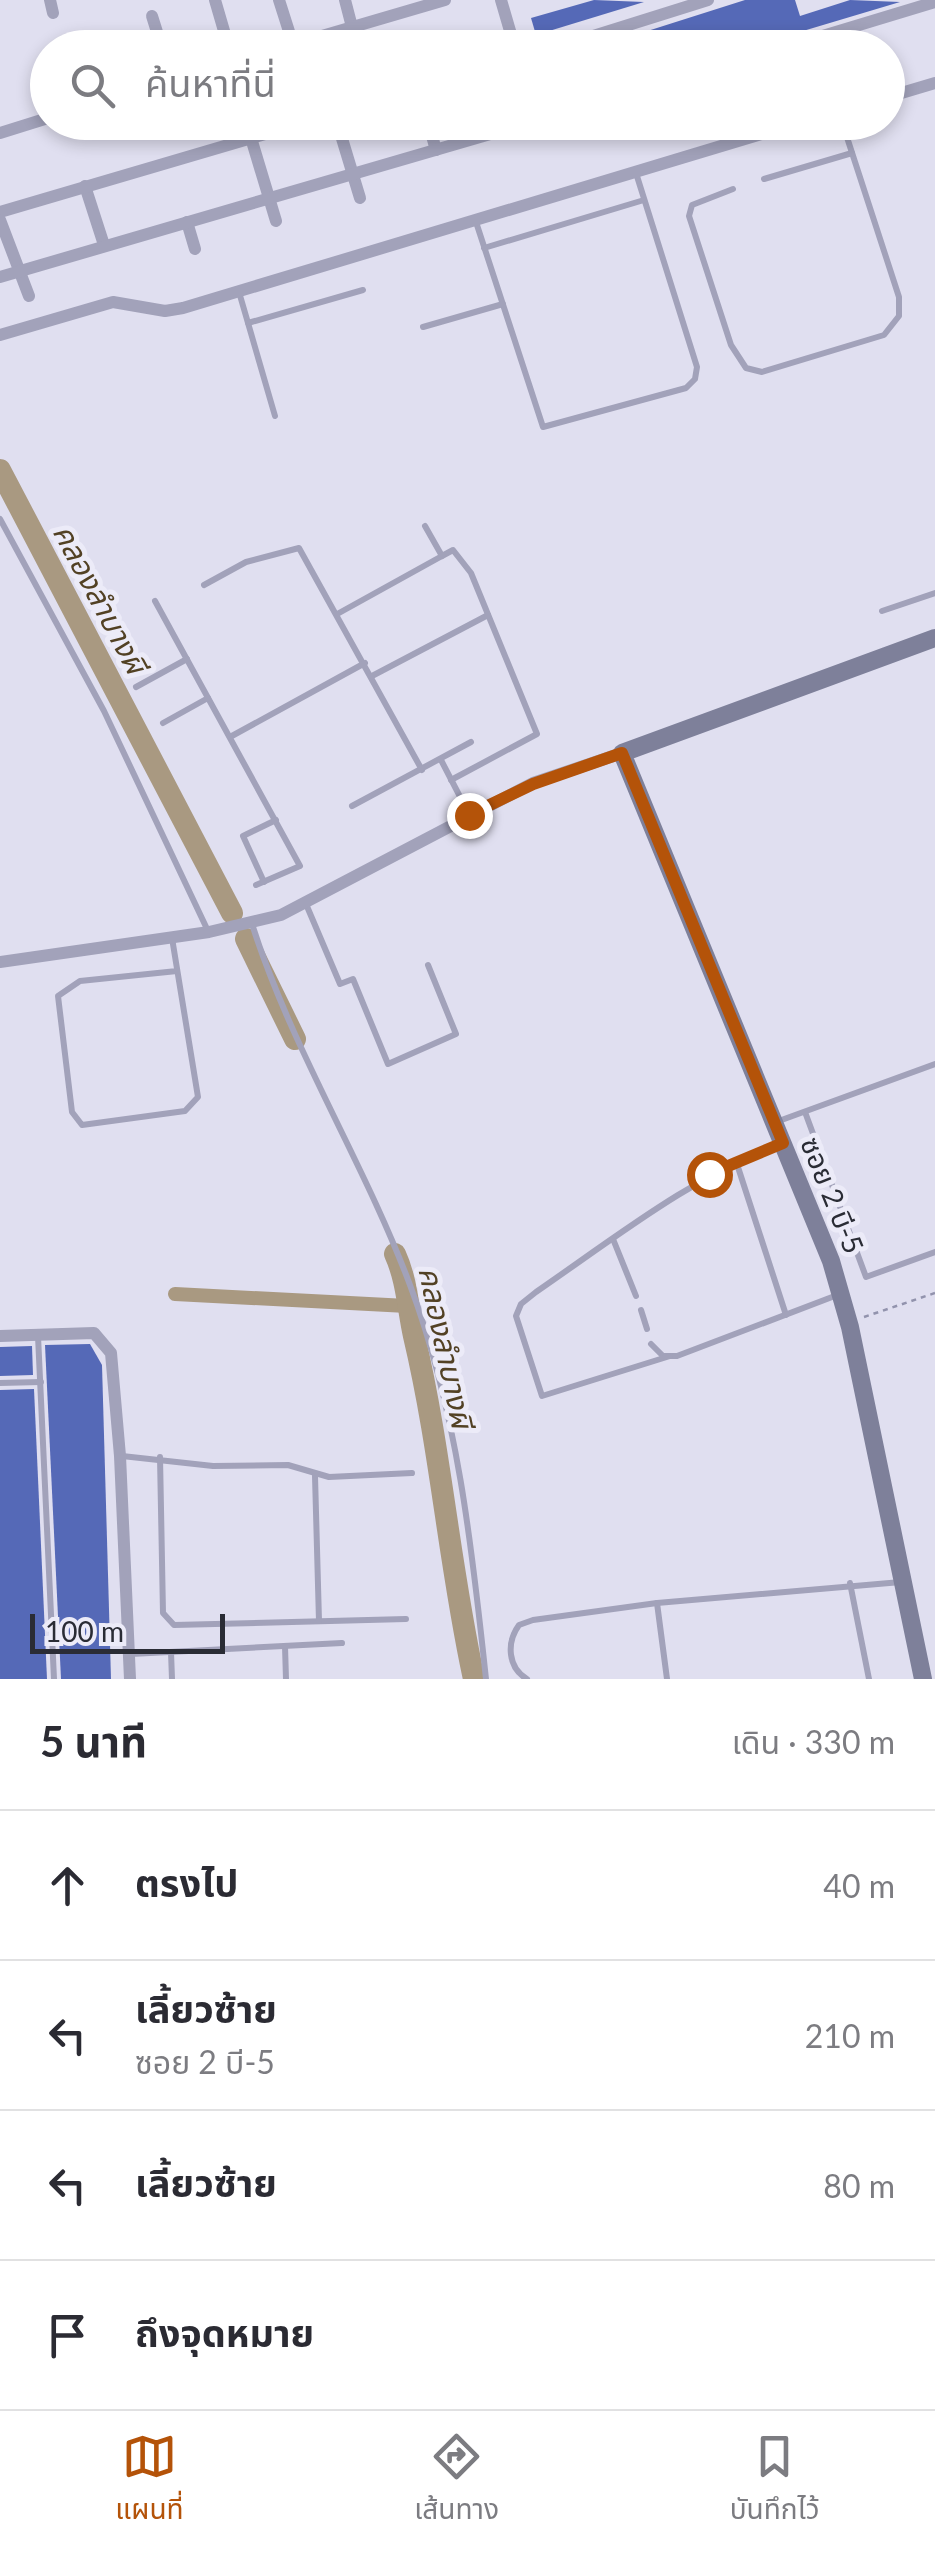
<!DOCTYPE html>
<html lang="th">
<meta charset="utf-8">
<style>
body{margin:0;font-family:Lato,"Noto Sans Thai",sans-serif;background:#f2f2f3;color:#2b2b33}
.scale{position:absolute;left:30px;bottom:25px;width:195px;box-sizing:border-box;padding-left:10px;border:5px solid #2a2c35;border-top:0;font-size:28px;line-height:35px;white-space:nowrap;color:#2a2c35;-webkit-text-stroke:8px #ecebf8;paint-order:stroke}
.stop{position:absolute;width:30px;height:30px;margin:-22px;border:8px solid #b45309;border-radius:50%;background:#fff}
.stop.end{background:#b45309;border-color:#fff;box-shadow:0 2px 10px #0008}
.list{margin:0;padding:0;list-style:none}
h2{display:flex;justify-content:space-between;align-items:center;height:130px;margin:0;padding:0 40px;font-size:42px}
h2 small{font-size:32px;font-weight:400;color:#7c7c81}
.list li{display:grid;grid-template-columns:65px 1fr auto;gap:30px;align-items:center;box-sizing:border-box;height:150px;padding:0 40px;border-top:2px solid #e1e1e2}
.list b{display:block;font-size:38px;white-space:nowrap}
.list p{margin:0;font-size:32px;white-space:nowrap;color:#7c7c81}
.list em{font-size:32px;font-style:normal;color:#7c7c81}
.icon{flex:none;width:55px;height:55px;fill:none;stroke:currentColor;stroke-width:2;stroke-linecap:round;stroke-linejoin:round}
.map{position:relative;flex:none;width:935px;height:1679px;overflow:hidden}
.search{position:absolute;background:#fff;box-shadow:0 5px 15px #0003;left:30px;right:30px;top:30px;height:110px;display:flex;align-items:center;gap:25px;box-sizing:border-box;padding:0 35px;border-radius:55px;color:#7c7c81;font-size:38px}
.sheet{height:730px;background:#fff}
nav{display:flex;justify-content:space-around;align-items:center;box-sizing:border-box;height:140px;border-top:2px solid #e1e1e2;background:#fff;font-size:28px;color:#7c7c81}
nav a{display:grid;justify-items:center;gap:5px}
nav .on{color:#b45309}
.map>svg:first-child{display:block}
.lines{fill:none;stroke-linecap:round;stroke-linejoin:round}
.canal{stroke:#a99981;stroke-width:14}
.river{stroke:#a99981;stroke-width:22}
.building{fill:#5569b7}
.path{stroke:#9293ad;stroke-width:2.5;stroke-dasharray:5 5;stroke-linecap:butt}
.lane{stroke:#a2a2ba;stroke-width:6}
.street{stroke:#a2a2ba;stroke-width:12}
.secondary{stroke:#7e809a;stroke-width:18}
.route{stroke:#b45309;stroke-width:12}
.labels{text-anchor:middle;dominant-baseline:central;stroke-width:10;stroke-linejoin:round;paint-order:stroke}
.street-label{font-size:28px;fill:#2a2c35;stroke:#ecebf8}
.water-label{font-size:30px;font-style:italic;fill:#524124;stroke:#ecebf8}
</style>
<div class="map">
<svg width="935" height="1679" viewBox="0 0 935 1679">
<rect width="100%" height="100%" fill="#e0dff0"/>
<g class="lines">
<polyline class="canal" points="175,1294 407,1306"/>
<g class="river">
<polyline points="0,470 232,913"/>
<polyline points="246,939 295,1039"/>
<path d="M395,1254C407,1280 408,1309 414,1336C441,1450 449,1565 474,1679"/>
</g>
</g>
<g class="building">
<polygon points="594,0 644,2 536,35 531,18"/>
<polygon points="745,0 795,0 800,16 850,0 900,2 746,48 700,48 695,32 644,48 594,48"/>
<polygon points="90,1344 102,1365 111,1679 61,1679 45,1345"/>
<polygon points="32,1346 33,1375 0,1376 0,1347"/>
<polygon points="34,1389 47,1679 0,1679 0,1390"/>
</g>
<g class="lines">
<polyline class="path" points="864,1317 935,1293"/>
<g class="lane">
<polyline points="764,179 852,153"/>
<polyline points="733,189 692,205 689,216 731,345 746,368 762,372 884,335 899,316 899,297 842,122"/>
<polyline points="476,222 543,427 686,388 695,379 697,367 636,173"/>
<polyline points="484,248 644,200"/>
<polyline points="239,292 275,416"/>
<polyline points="248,323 363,290"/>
<polyline points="423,327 503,304"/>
<polyline points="0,519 104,711 208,931"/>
<polyline points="425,526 442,556 453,550 471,573 537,734 451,780"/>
<polyline points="204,585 246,562 299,548 422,770"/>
<polyline points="155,601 300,866 256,885"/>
<polyline points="882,611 935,593"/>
<polyline points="339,613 442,556"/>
<polyline points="372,676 488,615"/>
<polyline points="136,687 187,659"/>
<polyline points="163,723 208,698"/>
<polyline points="230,737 365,663"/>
<polyline points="441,760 469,814"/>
<polyline points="352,806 471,742"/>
<polyline points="264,882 243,836 276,820"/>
<polyline points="306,904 340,984 353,979 388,1064 456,1034 428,965"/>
<path d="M252,924C292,1050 364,1162 410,1285C457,1410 472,1547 486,1679"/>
<polyline points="172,938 198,1097 185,1111 82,1125 72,1112 58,996 80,981 177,971"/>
<polyline points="805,1112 866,1277 935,1252"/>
<polyline points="776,1122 935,1064"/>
<polyline points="736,1161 786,1315"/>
<polyline points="613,1239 636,1296"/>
<polyline points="641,1310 647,1329"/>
<polyline points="38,1336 54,1679"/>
<polyline points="651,1344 663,1356 677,1356 840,1294"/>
<path d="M670,1356L542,1396L516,1316L521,1304L536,1292C616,1237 691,1177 782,1143"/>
<polyline points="0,1383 41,1382"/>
<polyline points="122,1456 213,1466 288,1465 329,1477 412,1473"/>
<polyline points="160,1457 163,1613 174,1625 406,1619"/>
<polyline points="315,1476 319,1621"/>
<polyline points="850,1583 869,1679"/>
<polyline points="657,1603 667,1679"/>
<polyline points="285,1646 286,1679"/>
<polyline points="171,1652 172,1679"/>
<polyline points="131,1654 342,1643"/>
<path d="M527,1679C508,1668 506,1643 519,1625L533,1620L657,1603L901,1582"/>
</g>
<g class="street">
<polyline points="50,0 53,13"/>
<polyline points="215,0 229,48"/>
<polyline points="279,0 293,44"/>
<polyline points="345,0 352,27"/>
<polyline points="501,0 515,48"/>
<polyline points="152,16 162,48"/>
<polyline points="281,48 445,0"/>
<polyline points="555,48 708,0"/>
<polyline points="783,48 935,2"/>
<polyline points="39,73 48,102"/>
<polyline points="888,97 935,83"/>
<polyline points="337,122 360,198"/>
<polyline points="428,122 436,150"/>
<polyline points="0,133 48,118"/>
<polyline points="251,138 276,221"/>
<polyline points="85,186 104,245"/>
<polyline points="0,212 306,122"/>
<polyline points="0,220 29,296"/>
<polyline points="187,222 195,249"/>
<polyline points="0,277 531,122"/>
<polyline points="0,335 113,302 165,311 183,308 801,122"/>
<polyline points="0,962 209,932 281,915 533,783 622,753"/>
<polyline points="0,1336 94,1333 111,1353 120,1456 130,1679"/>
</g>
<polyline class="secondary" points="923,1679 850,1327 831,1261 622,753 935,638"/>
</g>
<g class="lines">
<polyline class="route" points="469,815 533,784 622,753 783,1143 709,1174"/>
</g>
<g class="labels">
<g class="street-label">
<text transform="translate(833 1195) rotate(68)">ซอย 2 บี-5</text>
</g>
<g class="water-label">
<text transform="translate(101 598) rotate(62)">คลองลำบางผี</text>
<text transform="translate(447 1347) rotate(78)">คลองลำบางผี</text>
</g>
</g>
</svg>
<div class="scale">100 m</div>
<div class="stop" style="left:709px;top:1174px"></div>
<div class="stop end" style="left:469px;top:815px"></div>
<div class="search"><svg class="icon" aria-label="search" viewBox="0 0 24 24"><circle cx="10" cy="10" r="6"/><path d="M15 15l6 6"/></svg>ค้นหาที่นี่</div>
</div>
<section class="sheet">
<h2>5 นาที<small>เดิน · 330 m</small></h2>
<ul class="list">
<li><svg class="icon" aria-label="ahead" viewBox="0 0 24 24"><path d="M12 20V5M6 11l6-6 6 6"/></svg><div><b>ตรงไป</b></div><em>40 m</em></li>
<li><svg class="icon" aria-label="left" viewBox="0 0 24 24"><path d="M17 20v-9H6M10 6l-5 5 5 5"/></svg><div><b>เลี้ยวซ้าย</b><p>ซอย 2 บี-5</p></div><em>210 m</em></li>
<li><svg class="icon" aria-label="left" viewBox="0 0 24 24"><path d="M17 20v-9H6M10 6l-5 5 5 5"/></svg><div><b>เลี้ยวซ้าย</b></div><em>80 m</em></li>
<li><svg class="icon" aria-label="arrive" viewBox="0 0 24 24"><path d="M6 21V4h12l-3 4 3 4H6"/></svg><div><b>ถึงจุดหมาย</b></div></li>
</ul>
</section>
<nav>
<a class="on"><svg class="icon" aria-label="map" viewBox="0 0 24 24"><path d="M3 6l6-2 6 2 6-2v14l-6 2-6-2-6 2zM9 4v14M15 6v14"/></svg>แผนที่</a>
<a><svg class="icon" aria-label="directions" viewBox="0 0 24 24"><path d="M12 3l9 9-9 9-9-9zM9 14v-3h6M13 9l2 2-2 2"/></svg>เส้นทาง</a>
<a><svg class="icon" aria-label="saved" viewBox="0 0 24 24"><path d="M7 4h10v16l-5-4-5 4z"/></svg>บันทึกไว้</a>
</nav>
